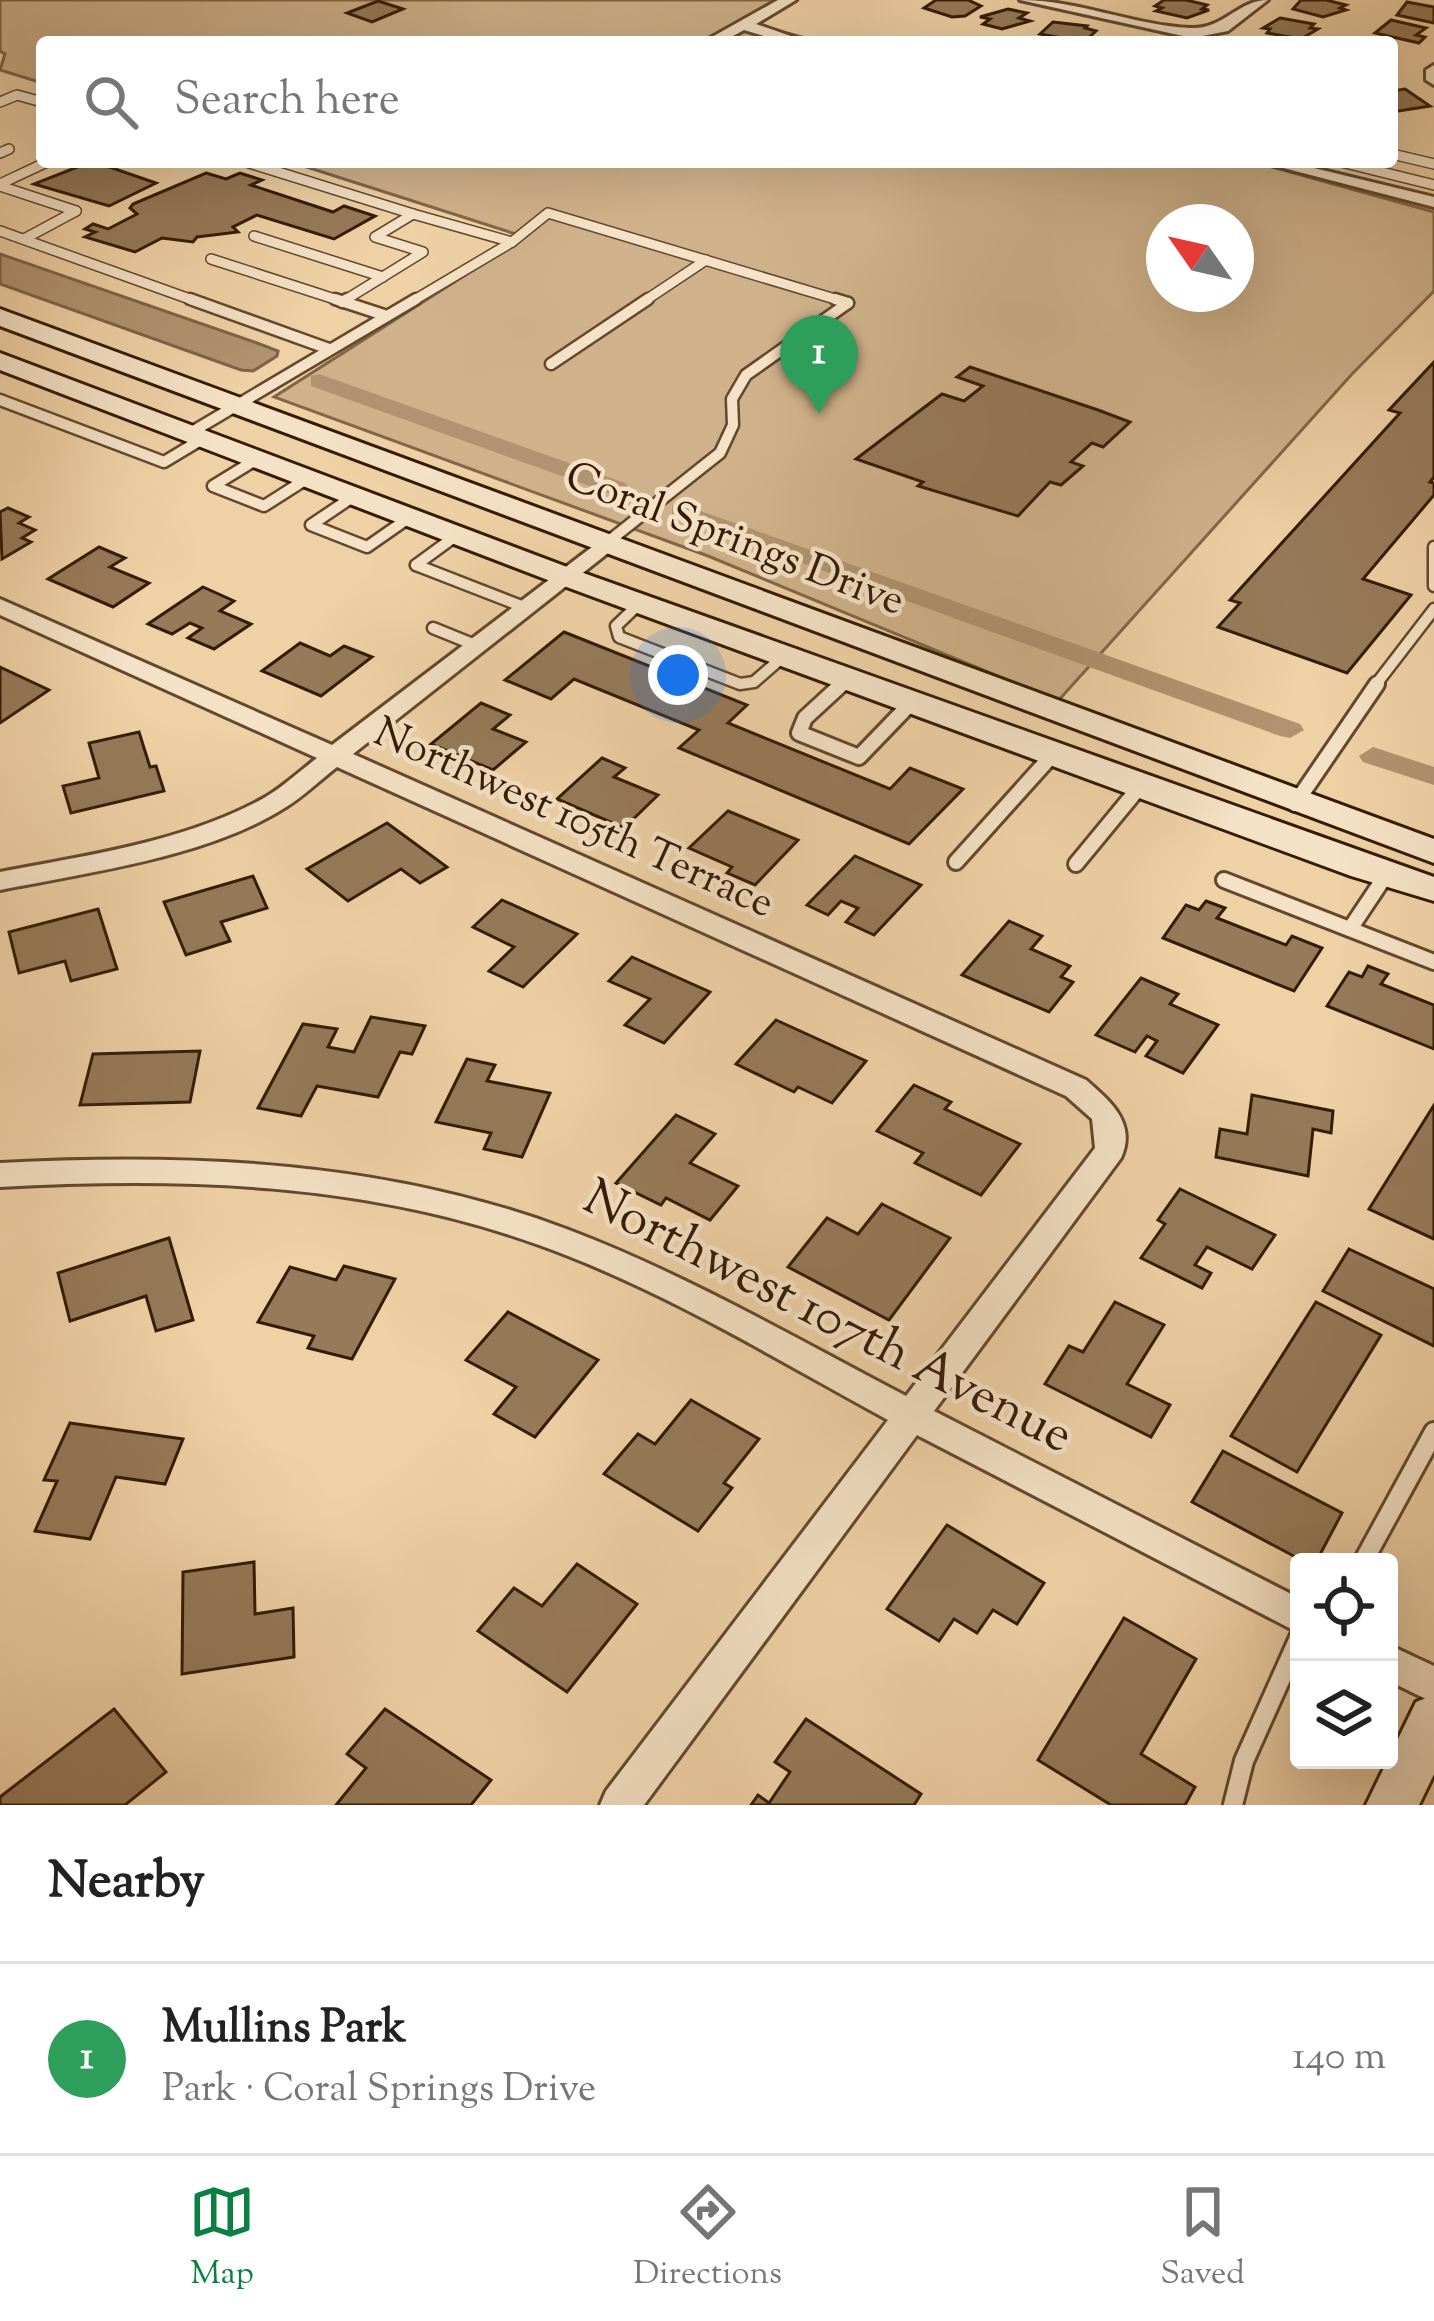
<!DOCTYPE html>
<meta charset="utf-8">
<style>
body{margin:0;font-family:"Sorts Mill Goudy",serif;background:#f2f2f2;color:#222}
.controls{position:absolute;right:36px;bottom:36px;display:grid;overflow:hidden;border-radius:12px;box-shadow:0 12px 48px #0002}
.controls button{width:108px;height:108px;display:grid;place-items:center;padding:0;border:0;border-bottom:3px solid #e0e0e0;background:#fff;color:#222;font:60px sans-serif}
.compass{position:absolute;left:1146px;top:204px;width:108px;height:108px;border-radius:50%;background:#fff;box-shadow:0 12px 48px #0002;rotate:304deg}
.you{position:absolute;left:678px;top:675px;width:42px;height:42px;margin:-30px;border:9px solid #fff;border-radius:50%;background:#1a73e8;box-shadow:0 0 0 18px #1a73e833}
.badge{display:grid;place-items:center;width:78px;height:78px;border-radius:50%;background:#0b8043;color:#fff;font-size:39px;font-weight:700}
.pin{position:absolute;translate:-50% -99px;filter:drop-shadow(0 3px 6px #0008)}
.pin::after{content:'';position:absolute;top:63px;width:42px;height:36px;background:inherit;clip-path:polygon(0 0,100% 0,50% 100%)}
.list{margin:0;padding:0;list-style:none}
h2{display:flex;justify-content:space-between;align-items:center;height:156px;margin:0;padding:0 48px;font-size:51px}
h2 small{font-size:39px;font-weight:400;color:#767676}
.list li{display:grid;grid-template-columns:78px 1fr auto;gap:36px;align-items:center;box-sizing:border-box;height:192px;padding:0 48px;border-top:3px solid #e0e0e0}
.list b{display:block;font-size:45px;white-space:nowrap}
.list p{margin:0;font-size:39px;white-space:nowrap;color:#767676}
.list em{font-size:39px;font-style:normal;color:#767676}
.icon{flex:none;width:66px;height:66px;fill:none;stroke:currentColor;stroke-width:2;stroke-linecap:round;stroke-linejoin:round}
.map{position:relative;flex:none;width:1434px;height:1805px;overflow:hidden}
.search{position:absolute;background:#fff;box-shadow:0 12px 48px #0002;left:36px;right:36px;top:36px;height:132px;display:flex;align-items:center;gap:30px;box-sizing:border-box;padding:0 42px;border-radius:12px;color:#767676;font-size:45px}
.sheet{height:348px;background:#fff}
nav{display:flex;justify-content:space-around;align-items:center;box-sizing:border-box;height:168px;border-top:3px solid #e0e0e0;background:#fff;font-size:33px;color:#767676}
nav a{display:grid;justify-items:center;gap:6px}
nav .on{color:#0b8043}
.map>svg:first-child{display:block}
.green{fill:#cfb28b;stroke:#826648;stroke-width:3;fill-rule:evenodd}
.water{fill:#b09370;stroke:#7f6346;stroke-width:3}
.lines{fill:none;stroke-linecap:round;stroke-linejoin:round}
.canal{fill:#b09370;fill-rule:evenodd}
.building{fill:#967a59;stroke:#351b06;stroke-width:3}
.lane-far3-casing{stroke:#64482e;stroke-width:12}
.lane-far2-casing{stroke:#64482e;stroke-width:15}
.lane-far1-casing{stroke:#64482e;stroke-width:20}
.lane-casing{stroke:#64482e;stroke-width:24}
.street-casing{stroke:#64482e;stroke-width:6}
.secondary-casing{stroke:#351b06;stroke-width:6}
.lane-far3{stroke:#f5e1c5;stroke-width:9}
.lane-far2{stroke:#f5e1c5;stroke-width:10}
.lane-far1{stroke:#f5e1c5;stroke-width:14}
.lane{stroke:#f5e1c5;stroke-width:18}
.street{fill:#f5e1c5;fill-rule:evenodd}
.secondary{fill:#f5e1c5;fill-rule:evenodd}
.labels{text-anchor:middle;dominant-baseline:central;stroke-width:9;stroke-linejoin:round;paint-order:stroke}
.street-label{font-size:42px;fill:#351b06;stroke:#f5e1c5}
.near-street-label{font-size:51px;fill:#351b06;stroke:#f5e1c5}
</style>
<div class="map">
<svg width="1434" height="1805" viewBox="0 0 1434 1805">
<rect width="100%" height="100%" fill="#efd1a6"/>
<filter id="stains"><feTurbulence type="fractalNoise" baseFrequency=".00167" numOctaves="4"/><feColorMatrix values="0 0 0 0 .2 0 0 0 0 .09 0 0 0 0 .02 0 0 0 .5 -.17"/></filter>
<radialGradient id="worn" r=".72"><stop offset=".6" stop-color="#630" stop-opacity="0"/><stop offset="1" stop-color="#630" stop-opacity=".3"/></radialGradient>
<g class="green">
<polygon points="0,0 797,0 755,24 820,42 42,42 42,83 0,70 5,54 0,51"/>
<path d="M291,162H1254L1434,212V291L1352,374L1058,701L708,556L274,397L525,237ZM1164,222H1236V294H1164Z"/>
</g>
<polygon class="water" points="0,254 257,343 278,351 277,356 253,371 241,370 0,284"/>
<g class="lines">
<g class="canal">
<polygon points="319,374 625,483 629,488 617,495 609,493 311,386 311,376"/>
<polygon points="681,504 1300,724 1304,730 1290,738 1280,736 672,516 672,506"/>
<polygon points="1373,747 1434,767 1434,785 1363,762 1359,756"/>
</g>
</g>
<g class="building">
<polygon points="936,0 968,0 981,6 965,16 952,17 924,8"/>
<polygon points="1164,0 1186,0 1207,5 1202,9 1209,10 1187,18 1156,11 1162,8 1155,6"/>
<polygon points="1301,0 1326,0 1346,5 1340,8 1346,10 1323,17 1293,9"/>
<polygon points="378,1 403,9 372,22 347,13"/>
<polygon points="1407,2 1434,7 1434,23 1397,15"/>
<polygon points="1008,9 1027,13 1019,18 1030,21 1002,29 983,24 990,19 980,17"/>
<polygon points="1280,18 1314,24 1310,28 1318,29 1301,39 1267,33 1270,29 1263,28"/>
<polygon points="1391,20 1426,28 1416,35 1425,37 1419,43 1375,33"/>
<polygon points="1053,22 1087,26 1085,28 1096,31 1084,42 1040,34"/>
<polygon points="1405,89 1430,106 1392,112 1392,91"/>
<polygon points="90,162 95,162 156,183 109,206 34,184"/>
<polygon points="206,173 226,179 240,173 262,180 251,185 333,212 344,206 375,216 334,239 257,215 233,227 238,232 197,237 193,242 162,238 135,252 85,237 95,232 85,229 93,224 108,229 137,214 130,208 133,204"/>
<polygon points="1434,362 1434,477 1430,482 1434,483 1434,495 1363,579 1411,595 1347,673 1218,627 1240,603 1230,600 1400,413 1389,410"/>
<polygon points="970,367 1098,410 1130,422 1103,447 1092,443 1071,462 1083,466 1061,485 1050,482 1018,516 918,486 923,482 856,459 942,394 964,401 983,386 957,377"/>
<polygon points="8,508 29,517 19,523 35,530 22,538 31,542 2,559 0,512"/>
<polygon points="99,547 125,558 110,567 149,583 113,607 48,579"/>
<polygon points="203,587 234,601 220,611 251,624 214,649 188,638 202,628 190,623 172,634 148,624"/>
<polygon points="564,632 747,705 728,723 890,789 910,768 963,789 909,844 679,748 699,730 574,679 551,699 505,680"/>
<polygon points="300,643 330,656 344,646 372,657 321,696 262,671"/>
<polygon points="0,667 49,690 0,723"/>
<polygon points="481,703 510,715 493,729 526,742 493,770 431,744"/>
<polygon points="139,732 150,767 156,766 164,791 71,813 63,786 99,778 89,743"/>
<polygon points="602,758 625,768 614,777 658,795 624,828 557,799"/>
<polygon points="728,811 798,840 755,885 727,873 732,867 689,848"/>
<polygon points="387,823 447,867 420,883 401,869 348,901 307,869"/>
<polygon points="855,856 921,885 874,935 846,922 858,908 841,901 828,915 807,905"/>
<polygon points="253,876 267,908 221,922 230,941 186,955 164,902"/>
<polygon points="502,900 577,934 523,987 489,971 514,947 473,927"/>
<polygon points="1206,901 1225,908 1217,918 1286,945 1292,936 1322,948 1294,991 1163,938 1186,905 1199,910"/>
<polygon points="98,909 117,969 71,981 65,961 19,973 9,932"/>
<polygon points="1009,921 1042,936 1031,949 1070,966 1061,977 1073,982 1049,1012 962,975"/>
<polygon points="632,957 710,992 664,1043 625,1025 650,999 609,981"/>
<polygon points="1368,966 1388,974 1381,984 1434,1005 1434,1049 1327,1006 1349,972 1362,977"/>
<polygon points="1141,978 1178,994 1170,1004 1218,1025 1183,1073 1146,1056 1157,1041 1147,1036 1135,1052 1096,1035"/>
<polygon points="371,1017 425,1026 412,1054 400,1052 378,1097 317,1086 301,1116 258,1108 303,1024 337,1029 328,1047 354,1052"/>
<polygon points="776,1020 866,1061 832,1103 798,1087 794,1092 736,1064"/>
<polygon points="200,1051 190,1102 80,1105 93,1054"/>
<polygon points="467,1059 495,1065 487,1081 550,1093 522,1157 484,1149 491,1133 436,1122"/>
<polygon points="914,1085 951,1102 945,1109 1020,1144 981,1195 915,1163 923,1153 877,1131"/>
<polygon points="1252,1095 1333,1111 1331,1133 1313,1129 1308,1176 1216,1157 1220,1129 1247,1134"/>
<polygon points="1434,1105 1434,1239 1369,1209"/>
<polygon points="676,1115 715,1134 690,1163 738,1186 710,1220 666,1198 661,1205 616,1183"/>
<polygon points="1180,1189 1275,1235 1252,1269 1207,1247 1195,1265 1211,1273 1202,1288 1141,1258 1165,1224 1158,1220"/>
<polygon points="882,1204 950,1238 889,1320 788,1267 827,1218 858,1234"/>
<polygon points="169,1238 193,1320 156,1331 146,1296 70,1321 58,1273"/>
<polygon points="1349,1249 1434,1289 1434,1346 1323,1291"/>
<polygon points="344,1266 395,1279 352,1359 308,1348 314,1336 258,1322 290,1267 336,1280"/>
<polygon points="1115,1302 1164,1325 1127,1384 1170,1405 1151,1437 1045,1384 1069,1346 1083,1352"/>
<polygon points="1316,1302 1381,1335 1297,1472 1231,1436"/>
<polygon points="508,1312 598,1360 535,1437 494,1414 516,1387 466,1360"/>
<polygon points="691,1400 759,1439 724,1483 732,1488 698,1531 604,1474 638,1434 655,1444"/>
<polygon points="70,1423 183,1439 165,1484 116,1477 90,1539 35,1531 57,1481 44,1480"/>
<polygon points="1223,1451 1342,1513 1316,1562 1305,1562 1192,1502"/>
<polygon points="947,1525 1044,1583 1017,1624 993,1610 977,1633 954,1619 939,1641 887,1609"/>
<polygon points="254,1562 255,1614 293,1608 294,1657 182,1674 183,1572"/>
<polygon points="577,1564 637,1604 567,1692 478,1631 514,1588 542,1606"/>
<polygon points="1124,1618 1196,1659 1141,1754 1195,1787 1185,1805 1111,1805 1038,1760"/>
<polygon points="114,1709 166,1772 125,1805 0,1805 0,1797"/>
<polygon points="385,1709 491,1780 471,1805 336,1805 366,1768 347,1754"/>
<polygon points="806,1719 921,1794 914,1805 751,1805 758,1795 769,1803 790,1772 775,1762"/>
</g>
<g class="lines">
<g class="lane-far3-casing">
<g id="lane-far3">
<polyline points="0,102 17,95 42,102"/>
<polyline points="0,153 9,149"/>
<polyline points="1392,154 1434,164"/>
<polyline points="246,162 413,214"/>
<polyline points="1341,162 1434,185"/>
<polyline points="0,184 47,162"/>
<polyline points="0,186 76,211"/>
<polyline points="0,231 198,302"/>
<polyline points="254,236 383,277"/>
<polyline points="24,239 76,211"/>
<polyline points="211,259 344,302"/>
<polyline points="342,302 423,252 375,237 413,214 512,242"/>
<polyline points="411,302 512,242 548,213 845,302"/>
<polyline points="643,302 706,260"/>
</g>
</g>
<g class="lane-far2-casing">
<g id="lane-far2">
<polyline points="190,299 329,349"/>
<polyline points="335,299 387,316"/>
<polyline points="835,299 848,303"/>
<polyline points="342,302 347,299"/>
<polyline points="551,364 648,299"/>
<polyline points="0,400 164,462 204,438"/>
<polyline points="190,433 416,299"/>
<polyline points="257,459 213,486 264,506 308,478"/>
<polyline points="354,496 311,525 367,547 410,517"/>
<polyline points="609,541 720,453 733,425 732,399 746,375 848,303"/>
<polyline points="1434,547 1434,586"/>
<polyline points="416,565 524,607"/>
<polyline points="416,565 457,535"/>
<polyline points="640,603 616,626 619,637 740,684 754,682 785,655"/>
<polyline points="433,628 475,645"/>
<polyline points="839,687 848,678"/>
<polyline points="1374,687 1434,609"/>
</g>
</g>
<g class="lane-far1-casing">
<g id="lane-far1">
<polyline points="842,684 805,718 799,733 859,757 913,701"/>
<polyline points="1295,804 1377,684"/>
<polyline points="956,862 1055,752"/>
<polyline points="1076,864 1142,784"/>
<polyline points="1224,880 1434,962"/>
<polyline points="1350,929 1386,875"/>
</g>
</g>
<g class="lane-casing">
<g id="lane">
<polyline points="1363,1562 1434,1432"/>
<polyline points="1233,1805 1244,1761 1299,1638"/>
</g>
</g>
<g class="street-casing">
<g id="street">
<polygon points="778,0 796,0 756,24 808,42 784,42 744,30 722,42 703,42"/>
<path d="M1020,0C1078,0 1132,25 1190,28C1223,30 1238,0 1268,0L1228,31L1192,38Z"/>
<polygon points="1434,65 1434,85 1426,80 1426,70"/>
<polygon points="1260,162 1289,162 1434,197 1434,207"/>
<path d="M609,534L617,536V546L353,754L1086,1080C1110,1101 1137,1123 1121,1158L934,1411L1299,1598V1633L917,1435L644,1805H600L606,1791L888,1420C774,1358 662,1289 539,1245C365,1182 182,1177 0,1187V1163C193,1153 387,1161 569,1230C687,1275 795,1338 906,1396L1095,1148L1092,1119L1066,1096L337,767C320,780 304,796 286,807C208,857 90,872 0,890V872C88,855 184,842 264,798C283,787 300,771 317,758L0,615V599L332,745Z"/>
<polygon points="1389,1645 1434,1666 1434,1703 1389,1681"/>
</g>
</g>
<g class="secondary-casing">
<g id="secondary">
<polygon points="0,309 1434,839 1434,863 0,326"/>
<polygon points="0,353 575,570 1434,877 1434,901 1351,876 553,582 0,370"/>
<polygon points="1434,1695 1434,1774 1419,1805 1366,1805 1416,1702"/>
</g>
</g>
<use href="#lane-far3" class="lane-far3"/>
<use href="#lane-far2" class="lane-far2"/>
<use href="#lane-far1" class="lane-far1"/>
<use href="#lane" class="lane"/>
<use href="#street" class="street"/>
<use href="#secondary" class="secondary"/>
</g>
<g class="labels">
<g class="street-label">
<text transform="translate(734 541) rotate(21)">Coral Springs Drive</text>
<text transform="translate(573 820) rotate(24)">Northwest 105th Terrace</text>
</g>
<g class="near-street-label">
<text transform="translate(827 1319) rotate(27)">Northwest 107th Avenue</text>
</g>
</g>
<rect width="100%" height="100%" filter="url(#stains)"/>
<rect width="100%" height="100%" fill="url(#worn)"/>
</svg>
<div class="controls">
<button><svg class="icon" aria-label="locate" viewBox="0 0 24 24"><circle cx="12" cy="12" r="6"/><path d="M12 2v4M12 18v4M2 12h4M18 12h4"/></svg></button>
<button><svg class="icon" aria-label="layers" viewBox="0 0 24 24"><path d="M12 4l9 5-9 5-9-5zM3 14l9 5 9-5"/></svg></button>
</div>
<svg class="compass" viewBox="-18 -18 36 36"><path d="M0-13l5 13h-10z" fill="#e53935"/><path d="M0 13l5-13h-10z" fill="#767676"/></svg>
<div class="you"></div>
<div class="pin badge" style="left:819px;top:414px;background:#2e9e5b">1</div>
<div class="search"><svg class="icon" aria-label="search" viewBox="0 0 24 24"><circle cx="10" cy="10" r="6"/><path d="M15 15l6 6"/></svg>Search here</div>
</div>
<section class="sheet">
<h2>Nearby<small></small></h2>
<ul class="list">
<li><span class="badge" style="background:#2e9e5b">1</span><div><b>Mullins Park</b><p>Park · Coral Springs Drive</p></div><em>140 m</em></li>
</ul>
</section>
<nav>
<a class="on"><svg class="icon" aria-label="map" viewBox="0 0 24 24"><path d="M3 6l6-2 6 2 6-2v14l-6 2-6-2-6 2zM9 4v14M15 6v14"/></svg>Map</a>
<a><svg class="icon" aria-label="directions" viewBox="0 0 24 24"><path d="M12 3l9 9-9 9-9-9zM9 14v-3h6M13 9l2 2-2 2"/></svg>Directions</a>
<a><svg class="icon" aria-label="saved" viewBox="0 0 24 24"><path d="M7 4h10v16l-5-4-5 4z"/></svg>Saved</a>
</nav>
